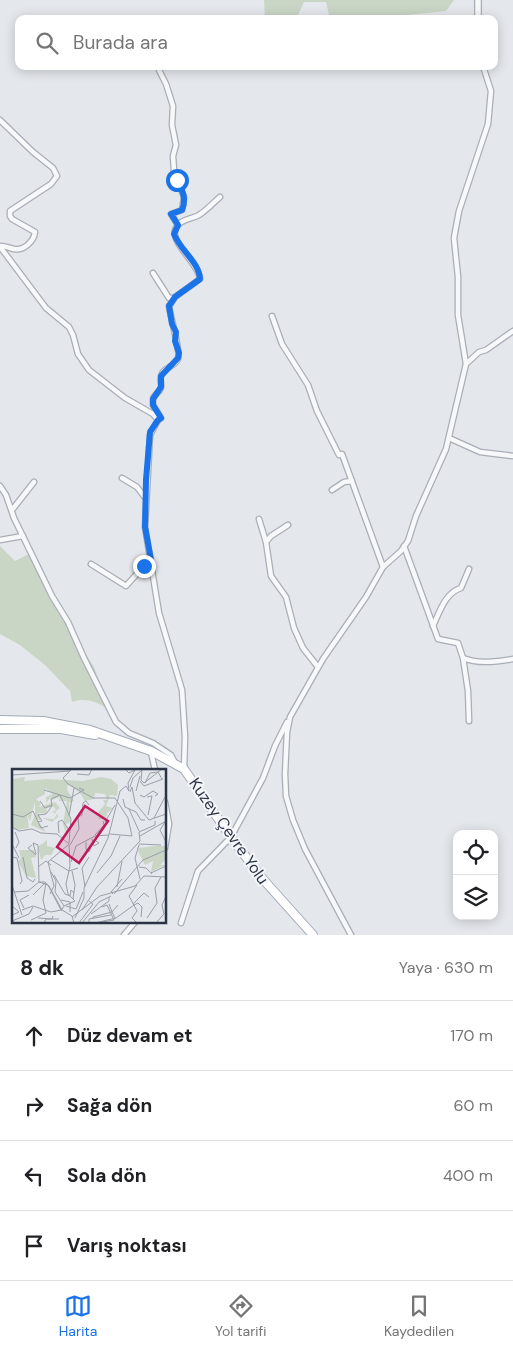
<!DOCTYPE html>
<html lang="tr">
<meta charset="utf-8">
<style>
body{margin:0;font-family:"DM Sans",sans-serif;background:#f6f6f6;color:#202124}
.controls{position:absolute;right:15px;bottom:15px;display:grid;overflow:hidden;border-radius:10px;box-shadow:0 2px 12px #0003}
.controls button{width:45px;height:45px;display:grid;place-items:center;padding:0;border:0;border-bottom:1px solid #e0e0e0;background:#fff;color:#202124;font:25px sans-serif}
.stop{position:absolute;width:15px;height:15px;margin:-11px;border:4px solid #1a73e8;border-radius:50%;background:#fff}
.stop.end{background:#1a73e8;border-color:#fff;box-shadow:0 1px 5px #0008}
.list{margin:0;padding:0;list-style:none}
h2{display:flex;justify-content:space-between;align-items:center;height:65px;margin:0;padding:0 20px;font-size:21px}
h2 small{font-size:16px;font-weight:400;color:#757577}
.list li{display:grid;grid-template-columns:32px 1fr auto;gap:15px;align-items:center;box-sizing:border-box;height:70px;padding:0 20px;border-top:1px solid #e0e0e0}
.list b{display:block;font-size:19px;white-space:nowrap}
.list em{font-size:16px;font-style:normal;color:#757577}
.icon{flex:none;width:28px;height:28px;fill:none;stroke:currentColor;stroke-width:2;stroke-linecap:round;stroke-linejoin:round}
.map{position:relative;flex:none;width:513px;height:935px;overflow:hidden}
.search{position:absolute;background:#fff;box-shadow:0 2px 12px #0003;left:15px;right:15px;top:15px;height:55px;display:flex;align-items:center;gap:12px;box-sizing:border-box;padding:0 18px;border-radius:10px;color:#757577;font-size:19px}
.sheet{height:345px;background:#fff}
nav{display:flex;justify-content:space-around;align-items:center;box-sizing:border-box;height:70px;border-top:1px solid #e0e0e0;background:#fff;font-size:14px;color:#757577}
nav a{display:grid;justify-items:center;gap:2px}
nav .on{color:#1a73e8}
.map>svg:first-child{display:block}
.green{fill:#c9d6c5}
.lines{fill:none;stroke-linecap:round;stroke-linejoin:round}
.minor-casing{stroke:#a9aeb7;stroke-width:7}
.tertiary-casing{stroke:#a9aeb7;stroke-width:8}
.primary-casing{stroke:#a3abb8;stroke-width:10}
.minor{stroke:#f7f8fa;stroke-width:4.5}
.tertiary{stroke:#f7f8fa;stroke-width:5.5}
.primary{stroke:#fff;stroke-width:8}
.route{stroke:#1a73e8;stroke-width:6}
.labels{text-anchor:middle;dominant-baseline:central;stroke-width:4;stroke-linejoin:round;paint-order:stroke}
.street-label{font-size:16px;fill:#2b3445;stroke:#f4f6f9}
.inset-road{fill:none;stroke:#9a9fa9;stroke-width:1}
.view{fill:#c2185b;fill-opacity:0.15;stroke:#c2185b;stroke-width:2.5}
.inset-edge{fill:none;stroke:#2b3445;stroke-width:2.5}
</style>
<div class="map">
<svg width="513" height="935" viewBox="0 0 513 935">
<rect width="100%" height="100%" fill="#e4e7ec"/>
<g class="green">
<polygon points="264,0 454,0 446,11 406,15 401,19 330,19 326,2 304,2 296,19 265,19"/>
<path d="M0,546L15,561L29,554L52,602L94,667L110,711C99,702 85,697 72,702L70,691L45,665L20,645L0,634Z"/>
</g>
<g class="lines">
<g class="minor-casing">
<g id="minor">
<polyline points="157,66 166,84 173,106 172,125 176,145 173,156 174,171 184,197 182,210 171,214 178,225"/>
<path d="M0,120L33,152L53,168L57,176L51,184L10,211V216L12,219L35,232C34,241 24,251 14,249C9,248 6,246 1,246V248L46,308L69,327L73,335L78,354L89,370L125,398L153,414L158,420L150,435L145,527L159,613L182,690L185,737L184,769"/>
<polyline points="153,273 169,298 174,298"/>
<polyline points="272,316 282,344 308,385 317,411 339,455 342,454 383,567"/>
<polyline points="466,364 458,315 458,277 454,238 459,211 488,124 491,91 483,66"/>
<path d="M158,420L161,418L153,405V399C154,395 157,394 160,390C164,385 157,380 163,372C167,367 176,365 178,359C181,353 170,315 169,306L175,297L200,279C199,262 164,239 178,225C183,219 192,219 199,215C207,210 213,203 220,197"/>
<polyline points="449,438 480,452 513,456"/>
<polyline points="122,478 137,487 146,499"/>
<polyline points="0,486 6,495 14,518 52,596 68,622 84,658 116,722 129,733 153,743 171,755 175,763"/>
<polyline points="332,490 344,482 352,481"/>
<polyline points="12,510 34,482"/>
<polyline points="259,519 266,542"/>
<polyline points="288,525 271,536 266,542 271,576 286,597 294,628 303,648 318,667"/>
<polyline points="0,540 23,536"/>
<path d="M404,546L438,639L458,643L463,658C477,664 497,662 513,659"/>
<polyline points="91,564 126,586 144,566 151,565"/>
<path d="M433,626C440,611 445,593 461,588L469,569"/>
<polyline points="463,658 468,691 469,721"/>
<polyline points="151,752 155,770"/>
<polyline points="165,802 169,824 165,848"/>
<polyline points="181,923 198,871 231,837 263,778 275,746 287,722"/>
<polyline points="124,935 136,921"/>
<polyline points="351,935 305,849 293,820 286,796 285,774 287,732 290,717 323,659 366,597 383,567 401,551 408,541 416,516 446,449 466,364 479,352 486,350 513,331"/>
</g>
</g>
<g class="tertiary-casing">
<polyline id="tertiary" points="478,19 478,0"/>
</g>
<g class="primary-casing">
<g id="primary">
<polyline points="0,720 43,721 90,730 151,751 184,769 228,833 261,877 313,935"/>
<polyline points="0,729 61,729 95,735"/>
</g>
</g>
<use href="#minor" class="minor"/>
<use href="#tertiary" class="tertiary"/>
<use href="#primary" class="primary"/>
</g>
<g class="lines">
<path class="route" d="M144,566L152,565L145,527L146,480L150,432L158,420L161,418L153,405V399L161,387V376L178,358L179,353L175,341L176,332L172,324L169,306L175,297L200,279C199,262 180,250 174,234L178,225L171,214L182,210C187,198 182,190 177,180"/>
</g>
<g class="labels">
<g class="street-label">
<text transform="translate(229 831) rotate(55)">Kuzey Çevre Yolu</text>
</g>
</g>
<g transform="translate(12 769)">
<rect width="154" height="154" fill="#e4e7ec"/>
<path d="M13,8L12,12L35,10L71,12L89,8L99,10L106,16L105,27L98,26L94,37L101,39L95,44L94,50H86L87,47L84,46L93,35L91,31H95L93,25L83,24L82,30L73,32L68,24L56,15L55,21L62,32L57,34L58,53L54,55L56,71L51,55L55,32H47L48,28L40,31L39,28L34,34V28L41,25L33,19V25L24,30L29,34L27,38L43,33L48,39L43,43L47,47L40,53L30,49L42,50L45,45L40,43L44,41L41,37L34,40L35,44H27L28,51H25L34,63L19,56L23,45V33L18,52L15,46L17,59L5,61L0,57V10ZM35,71V77L43,79L39,86H33L29,91L26,78ZM143,77H154V90L148,96H153L139,103L141,92L133,96L126,82L127,79ZM7,81H22L24,88L19,89L24,109L14,107L6,92L9,89Z" fill="#c9d6c5"/>
<path class="inset-road" d="M59,1L51,9L56,15L81,29H103L116,49L120,67L98,65M65,5L77,6L80,0H85M0,6L58,2M128,12L132,17L151,10M133,14L138,4L146,3L150,10M118,18L121,9L130,1L129,11L132,14L150,0M32,21L58,29L72,21L67,19M124,22L128,7M118,23L120,18L123,34L137,51L154,45M48,26L59,50L57,74M128,26L132,28L141,22L146,25L143,27M135,28L140,27L136,46M111,30L113,38L124,43L129,51H133M28,32L33,39L40,36M117,40L127,62M0,45L11,48L21,42L29,59L36,57M57,47L62,19M142,49L153,28M26,53L30,52L26,46L34,45L40,37L39,30L48,26M93,53L103,36M153,53L148,61L154,73M0,58L7,62L20,60L29,64L45,65L57,75L58,97L54,115L56,125L63,132L52,137L49,142M3,63L7,73L4,79M47,64L46,53L50,51L57,61M83,66L92,56L91,52M128,67L154,52M80,70L82,77L87,74L84,72M74,73V80L77,83L79,79M0,75L7,89M127,75L149,76M20,76L16,79L24,86M58,76L67,60L66,48L70,46L71,34L74,32L77,36M127,76L123,89L128,110M24,85L21,74L26,76L27,113M0,88L5,89L10,112L8,115M11,88L15,109L21,113L23,110M39,91L57,102L66,99M59,93L64,77L83,67L97,66M26,98L34,92L39,96M127,98L134,99L140,105M60,102L63,116L61,130M39,103L44,112L43,123L52,137M85,104L99,87L108,67M139,104L154,97M42,106L53,125L58,127L59,121L62,124M34,114L31,131L34,144M0,116L10,146M73,118L70,99L77,88M105,118L110,92M2,123L16,122L27,113M38,125L42,117L36,93L56,76M101,125L99,123L110,110M102,125L131,91L154,81M21,126L33,114M49,131L58,133V143M97,135L100,143L106,136M121,135L132,124L137,128M122,136L126,134L130,138L129,148M0,137L7,143L0,146M54,137L64,140L71,123M90,138L95,136L102,151L90,153M12,139L8,131L17,126M10,141L21,137L39,143L49,141L36,116L27,113H33L37,117L50,141L60,147L62,154M70,141L85,118L128,72L127,63L143,56V52M79,145L97,132V128M60,148L88,127L123,117L132,107L154,108M26,149L40,150L41,147M63,149L72,129V119L96,69L108,22L114,17L117,22L116,14L123,1L117,4L113,0M135,149L145,134L143,119L149,108M81,150V148L100,143L103,149M19,151L34,144M0,152L17,145L21,138M124,153L120,149L125,142L117,127L125,116M32,154L34,150H47M67,154L81,135L77,132M70,154L87,133L99,127M77,154V150L99,146M83,154L104,149L122,136M144,154L152,145L150,136L154,127"/>
<path class="view" d="M73,37L96,52L67,94L45,78Z"/>
<rect width="154" height="154" class="inset-edge"/>
</g>
</svg>
<div class="controls">
<button><svg class="icon" aria-label="locate" viewBox="0 0 24 24"><circle cx="12" cy="12" r="6"/><path d="M12 2v4M12 18v4M2 12h4M18 12h4"/></svg></button>
<button><svg class="icon" aria-label="layers" viewBox="0 0 24 24"><path d="M12 4l9 5-9 5-9-5zM3 14l9 5 9-5"/></svg></button>
</div>
<div class="stop" style="left:177px;top:180px"></div>
<div class="stop end" style="left:144px;top:566px"></div>
<div class="search"><svg class="icon" aria-label="search" viewBox="0 0 24 24"><circle cx="10" cy="10" r="6"/><path d="M15 15l6 6"/></svg>Burada ara</div>
</div>
<section class="sheet">
<h2>8 dk<small>Yaya · 630 m</small></h2>
<ul class="list">
<li><svg class="icon" aria-label="ahead" viewBox="0 0 24 24"><path d="M12 20V5M6 11l6-6 6 6"/></svg><div><b>Düz devam et</b></div><em>170 m</em></li>
<li><svg class="icon" aria-label="right" viewBox="0 0 24 24"><path d="M7 20v-9h11M14 6l5 5-5 5"/></svg><div><b>Sağa dön</b></div><em>60 m</em></li>
<li><svg class="icon" aria-label="left" viewBox="0 0 24 24"><path d="M17 20v-9H6M10 6l-5 5 5 5"/></svg><div><b>Sola dön</b></div><em>400 m</em></li>
<li><svg class="icon" aria-label="arrive" viewBox="0 0 24 24"><path d="M6 21V4h12l-3 4 3 4H6"/></svg><div><b>Varış noktası</b></div></li>
</ul>
</section>
<nav>
<a class="on"><svg class="icon" aria-label="map" viewBox="0 0 24 24"><path d="M3 6l6-2 6 2 6-2v14l-6 2-6-2-6 2zM9 4v14M15 6v14"/></svg>Harita</a>
<a><svg class="icon" aria-label="directions" viewBox="0 0 24 24"><path d="M12 3l9 9-9 9-9-9zM9 14v-3h6M13 9l2 2-2 2"/></svg>Yol tarifi</a>
<a><svg class="icon" aria-label="saved" viewBox="0 0 24 24"><path d="M7 4h10v16l-5-4-5 4z"/></svg>Kaydedilen</a>
</nav>
